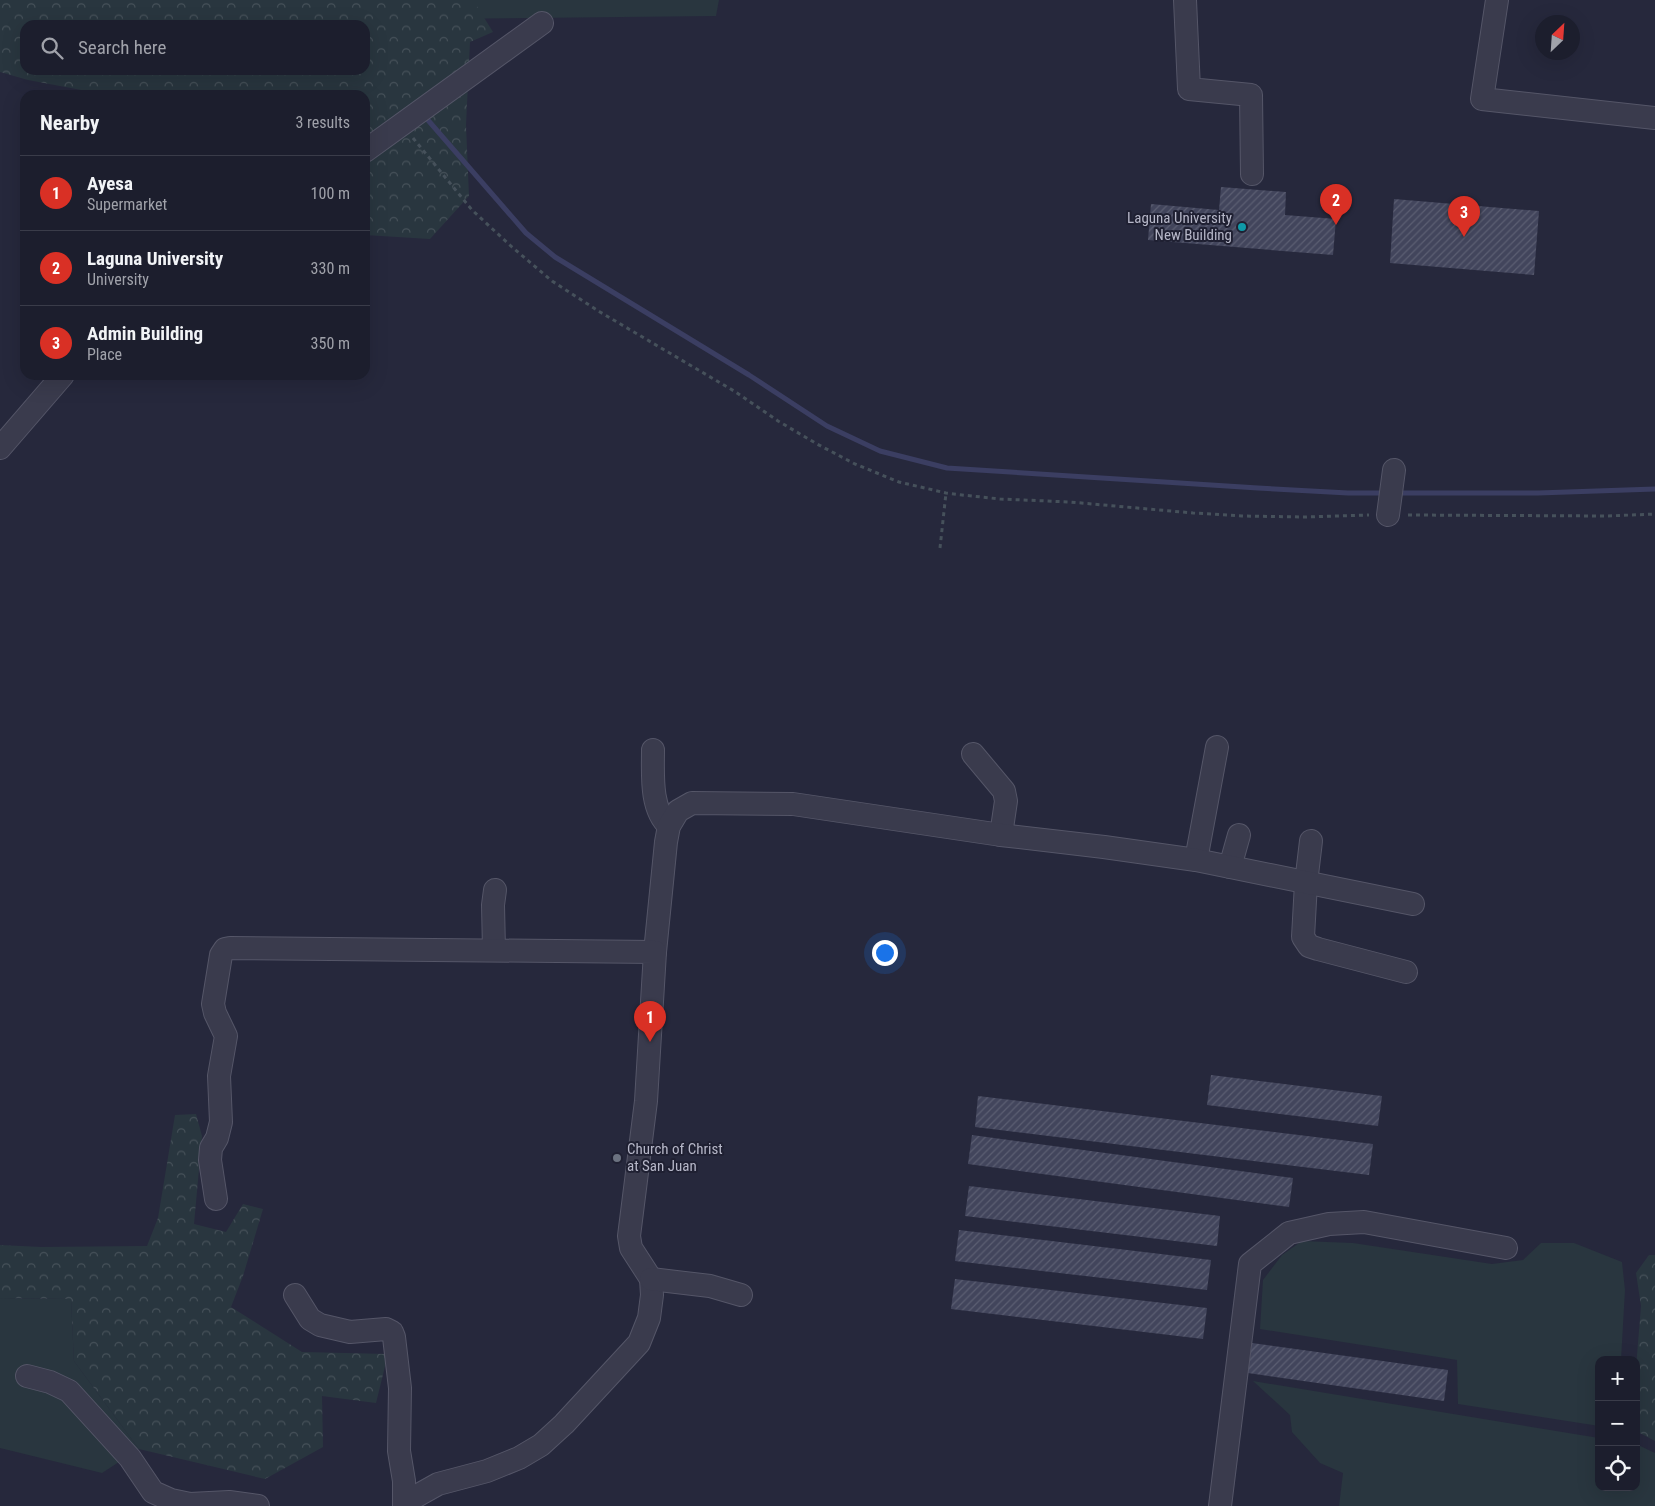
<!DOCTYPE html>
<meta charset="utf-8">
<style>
body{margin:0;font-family:"Roboto Condensed",sans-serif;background:#252735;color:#f1f3f6}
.controls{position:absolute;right:15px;bottom:15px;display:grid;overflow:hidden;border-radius:10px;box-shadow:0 5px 20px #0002}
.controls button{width:45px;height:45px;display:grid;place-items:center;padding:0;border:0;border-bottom:1px solid #3a3c49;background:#1c1e2d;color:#f1f3f6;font:25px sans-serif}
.compass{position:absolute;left:1535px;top:15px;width:45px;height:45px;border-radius:50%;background:#1c1e2d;box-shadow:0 5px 20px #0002;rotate:25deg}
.you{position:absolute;left:884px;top:952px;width:18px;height:18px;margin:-12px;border:4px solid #fff;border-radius:50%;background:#1a73e8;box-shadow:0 0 0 8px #1a73e833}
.badge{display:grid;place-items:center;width:32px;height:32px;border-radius:50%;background:#d93025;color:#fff;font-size:16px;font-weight:700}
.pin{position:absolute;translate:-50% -41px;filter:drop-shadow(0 1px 2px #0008)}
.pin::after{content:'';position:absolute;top:26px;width:18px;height:15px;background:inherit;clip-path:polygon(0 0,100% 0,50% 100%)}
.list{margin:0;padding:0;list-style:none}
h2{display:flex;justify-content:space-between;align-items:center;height:65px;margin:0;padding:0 20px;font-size:21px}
h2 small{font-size:16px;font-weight:400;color:#a0a2aa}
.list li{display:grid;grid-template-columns:32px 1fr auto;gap:15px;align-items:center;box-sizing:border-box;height:75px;padding:0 20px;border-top:1px solid #3a3c49}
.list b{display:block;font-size:19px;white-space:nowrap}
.list p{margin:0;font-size:16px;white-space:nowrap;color:#a0a2aa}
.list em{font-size:16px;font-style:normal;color:#a0a2aa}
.icon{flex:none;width:28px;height:28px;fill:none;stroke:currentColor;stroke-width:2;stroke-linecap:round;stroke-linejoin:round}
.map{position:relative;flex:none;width:1655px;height:1506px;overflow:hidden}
.search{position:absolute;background:#1c1e2d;box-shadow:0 5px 20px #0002;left:20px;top:20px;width:350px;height:55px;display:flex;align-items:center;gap:12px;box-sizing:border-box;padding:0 18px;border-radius:15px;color:#a0a2aa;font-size:19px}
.panel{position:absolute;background:#1c1e2d;box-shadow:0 5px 20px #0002;left:20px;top:90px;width:350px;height:290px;border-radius:15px}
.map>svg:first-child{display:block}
.grass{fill:#29363f}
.forest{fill:url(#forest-crowns);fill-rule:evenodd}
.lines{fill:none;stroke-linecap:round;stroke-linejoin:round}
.stream{stroke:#3b3e62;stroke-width:5}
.building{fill:url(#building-hatch)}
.minor-casing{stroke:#555668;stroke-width:24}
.path{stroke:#46515b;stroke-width:3;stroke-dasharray:4 4;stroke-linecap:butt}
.minor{stroke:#3a3b4d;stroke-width:22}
.culture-dot{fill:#0f9aa8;stroke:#1f2032;stroke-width:2}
.worship-dot{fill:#6b7280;stroke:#1f2032;stroke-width:2}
.labels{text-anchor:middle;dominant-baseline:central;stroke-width:4;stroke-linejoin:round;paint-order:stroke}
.poi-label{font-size:15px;fill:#b6b7c8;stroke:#1f2032;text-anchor:end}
</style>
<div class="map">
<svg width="1655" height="1506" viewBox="0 0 1655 1506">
<defs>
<pattern id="forest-crowns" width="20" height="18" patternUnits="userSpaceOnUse" patternTransform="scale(1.25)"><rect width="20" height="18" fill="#29363f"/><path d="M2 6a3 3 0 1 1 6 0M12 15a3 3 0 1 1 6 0" fill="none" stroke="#465159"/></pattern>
<pattern id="building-hatch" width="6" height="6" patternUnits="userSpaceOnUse" patternTransform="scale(1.25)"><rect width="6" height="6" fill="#42455c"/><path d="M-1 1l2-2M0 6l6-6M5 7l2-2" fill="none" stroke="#5b5e72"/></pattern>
</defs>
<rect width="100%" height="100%" fill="#26283c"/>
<g class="grass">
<polygon points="439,0 719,0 716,16 437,19"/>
<polygon points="1302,1241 1353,1243 1492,1264 1523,1260 1541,1243 1574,1243 1622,1262 1625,1290 1621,1360 1599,1360 1599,1426 1458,1404 1457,1360 1260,1329 1263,1280 1282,1255"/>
<polygon points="0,1298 71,1299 74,1361 139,1449 102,1473 0,1448"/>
<polygon points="1253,1381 1599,1438 1599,1487 1636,1487 1636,1444 1655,1453 1655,1506 1339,1506 1343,1473 1320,1463 1292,1432 1290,1415"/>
</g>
<g class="forest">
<path d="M0,0H473L493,32L470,42L466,125L469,196L430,239L365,235V95H98L92,92L28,80L0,72ZM25,25H365V70H25Z"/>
<polygon points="196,1114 202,1136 194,1224 226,1232 243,1204 263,1209 243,1276 231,1307 302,1352 388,1354 376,1403 322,1396 323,1447 265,1479 139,1449 74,1361 71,1299 0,1298 0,1245 41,1247 147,1246 158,1218 175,1115"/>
<polygon points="1649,1255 1655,1255 1655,1441 1636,1431 1636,1368 1641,1306 1636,1273"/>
</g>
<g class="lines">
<g class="stream">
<polyline points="427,119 526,233 555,257 749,375 827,426 880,451 947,468 1258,488 1348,493 1387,493"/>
<polyline points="1398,493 1538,493 1655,489"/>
</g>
</g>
<g class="building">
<polygon points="1221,187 1286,192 1285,215 1336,219 1333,255 1148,240 1151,204 1219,210"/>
<polygon points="1394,199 1539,211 1534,275 1390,263"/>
<polygon points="1211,1075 1382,1096 1378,1126 1207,1105"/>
<polygon points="978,1096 1373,1144 1369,1175 975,1127"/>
<polygon points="972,1135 1293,1178 1289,1207 968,1164"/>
<polygon points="969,1186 1220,1216 1217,1246 965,1216"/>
<polygon points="959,1230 1211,1260 1207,1290 955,1261"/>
<polygon points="955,1279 1207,1308 1203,1339 951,1309"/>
<polygon points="1252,1343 1448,1370 1444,1401 1248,1373"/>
</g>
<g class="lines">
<g class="minor-casing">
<g id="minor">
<polyline points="1185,0 1189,89 1251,95 1252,174"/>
<polyline points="1497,0 1482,99 1655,118"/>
<polyline points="365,151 542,23"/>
<polyline points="0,448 63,375"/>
<polyline points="1388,515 1394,470"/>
<path d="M653,750C653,774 650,809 669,826"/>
<polyline points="973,754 1004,791 1006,801 1001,835"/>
<polyline points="1311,841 1306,883 1303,937 1309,946 1318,949 1406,972"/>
<polyline points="1196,860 1217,747"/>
<polyline points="1230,867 1239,835"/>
<polyline points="494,950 493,905 495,890"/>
<polyline points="655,952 666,842 669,826 678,811 692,803 793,804 1001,835 1104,847 1196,860 1413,904"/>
<polyline points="216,1199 210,1160 211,1148 217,1138 221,1122 219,1076 226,1036 215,1013 213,1004 221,955 225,949 230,948 655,952 646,1101 629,1236 631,1248 651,1279 652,1295 649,1318 639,1343 564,1424 541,1445 519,1458 487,1471 438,1484 413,1498 406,1506"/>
<polyline points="651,1279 710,1286 741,1295"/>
<polyline points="295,1295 310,1319 320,1325 350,1332 386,1329 392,1332 394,1337 400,1388 399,1451 404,1481 404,1506"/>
<polyline points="27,1376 50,1382 69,1391 130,1458 153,1492 171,1500 190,1504 229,1502 258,1506"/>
<polyline points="1220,1506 1250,1264 1289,1233 1329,1224 1364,1222 1506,1248"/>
</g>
</g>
<g class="path">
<polyline points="413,138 472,210 512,247 552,281 600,312 734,391 778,421 817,444 855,464 899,482 946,493 962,495 1000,499 1070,502 1193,513 1242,516 1305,517 1369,515"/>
<polyline points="1408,515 1607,516 1655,514"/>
<polyline points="940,548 946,493"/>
</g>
<use href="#minor" class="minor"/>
</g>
<circle class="culture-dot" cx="1242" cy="227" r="5"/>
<circle class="worship-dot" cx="617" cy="1158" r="5"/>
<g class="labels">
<g class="poi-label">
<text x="1232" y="218">Laguna University<tspan x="1232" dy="17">New Building</tspan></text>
<text x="627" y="1149" text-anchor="start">Church of Christ<tspan x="627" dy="17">at San Juan</tspan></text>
</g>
</g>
</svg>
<div class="controls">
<button>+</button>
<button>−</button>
<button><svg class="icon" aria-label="locate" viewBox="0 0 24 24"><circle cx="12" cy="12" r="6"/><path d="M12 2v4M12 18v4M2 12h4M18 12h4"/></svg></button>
</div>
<svg class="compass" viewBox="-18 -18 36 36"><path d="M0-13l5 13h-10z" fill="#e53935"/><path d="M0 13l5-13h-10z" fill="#a0a2aa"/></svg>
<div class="you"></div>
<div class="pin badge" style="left:650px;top:1042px">1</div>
<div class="pin badge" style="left:1336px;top:225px">2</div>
<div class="pin badge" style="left:1464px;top:237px">3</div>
<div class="search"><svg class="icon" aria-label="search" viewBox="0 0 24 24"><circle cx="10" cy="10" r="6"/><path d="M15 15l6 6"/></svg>Search here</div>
<section class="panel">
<h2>Nearby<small>3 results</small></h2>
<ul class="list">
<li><span class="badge">1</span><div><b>Ayesa</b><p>Supermarket</p></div><em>100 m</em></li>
<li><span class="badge">2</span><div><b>Laguna University</b><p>University</p></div><em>330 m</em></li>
<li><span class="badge">3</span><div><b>Admin Building</b><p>Place</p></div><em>350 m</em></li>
</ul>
</section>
</div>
